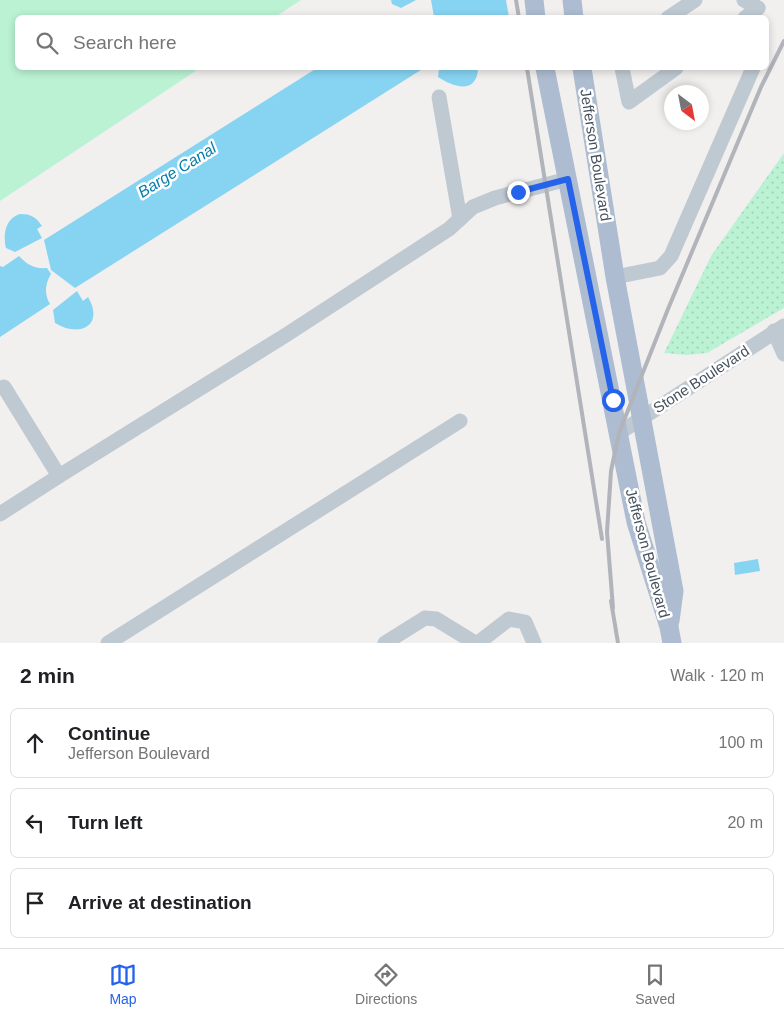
<!DOCTYPE html>
<meta charset="utf-8">
<style>
body{margin:0;font-family:Helvetica,sans-serif;background:#f6f6f6;color:#202124}
.compass{position:absolute;left:664px;top:85px;width:45px;height:45px;border-radius:50%;background:#fff;box-shadow:0 2px 8px #0003;rotate:148deg}
.stop{position:absolute;width:15px;height:15px;margin:-11px;border:4px solid #2563eb;border-radius:50%;background:#fff}
.stop.end{background:#2563eb;border-color:#fff;box-shadow:0 1px 5px #0008}
.list{margin:0;padding:0;list-style:none}
h2{display:flex;justify-content:space-between;align-items:center;height:65px;margin:0;padding:0 20px;font-size:21px}
h2 small{font-size:16px;font-weight:400;color:#757577}
.list li{display:grid;grid-template-columns:32px 1fr auto;gap:15px;align-items:center;box-sizing:border-box;height:70px;margin:0 10px 10px;padding:0 10px;border:1px solid #e0e0e0;border-radius:8px}
.list b{display:block;font-size:19px;white-space:nowrap}
.list p{margin:0;font-size:16px;white-space:nowrap;color:#757577}
.list em{font-size:16px;font-style:normal;color:#757577}
.icon{flex:none;width:28px;height:28px;fill:none;stroke:currentColor;stroke-width:2;stroke-linecap:round;stroke-linejoin:round}
.map{position:relative;flex:none;width:784px;height:643px;overflow:hidden}
.search{position:absolute;background:#fff;box-shadow:0 2px 8px #0003;left:15px;right:15px;top:15px;height:55px;display:flex;align-items:center;gap:12px;box-sizing:border-box;padding:0 18px;border-radius:8px;color:#757577;font-size:19px}
.sheet{height:305px;background:#fff}
nav{display:flex;justify-content:space-around;align-items:center;box-sizing:border-box;height:70px;border-top:1px solid #e0e0e0;background:#fff;font-size:14px;color:#757577}
nav a{display:grid;justify-items:center;gap:2px}
nav .on{color:#2563eb}
.map>svg:first-child{display:block}
.grass{fill:#bbf2d4}
.park{fill:url(#park-dots)}
.water{fill:#86d4f2}
.pier{fill:#f2efef}
.lines{fill:none;stroke-linecap:round;stroke-linejoin:round}
.minor{stroke:#bfc9d2;stroke-width:15}
.major{stroke:#adbcd0;stroke-width:19}
.rail{stroke:#b1b4ba;stroke-width:4}
.route{stroke:#2563eb;stroke-width:6}
.labels{text-anchor:middle;dominant-baseline:central;stroke-width:5;stroke-linejoin:round;paint-order:stroke}
.street-label{font-size:15px;fill:#46515e;stroke:#fff}
.water-label{font-size:16px;font-style:italic;fill:#047dac;stroke:#fff}
</style>
<div class="map">
<svg width="784" height="643" viewBox="0 0 784 643">
<defs>
<pattern id="park-dots" width="8" height="8" patternUnits="userSpaceOnUse" patternTransform="scale(1.25)"><rect width="8" height="8" fill="#bbf2d4"/><path d="M2 2h.1M6 6h.1" fill="none" stroke="#a2d1b8" stroke-width="1.8" stroke-linecap="round"/></pattern>
</defs>
<rect width="100%" height="100%" fill="#f2efef"/>
<polygon class="grass" points="0,0 301,0 275,17 18,18 18,68 200,68 0,201"/>
<polygon class="park" points="784,153 784,308 707,353 687,355 664,353 711,256"/>
<g class="water">
<polygon points="391,0 416,0 401,8 392,4"/>
<polygon points="431,0 533,0 507,18 434,17"/>
<polygon points="317,68 424,68 75,288 51,270 44,240"/>
<path d="M439,69L478,68C477,95 453,87 438,77Z"/>
<path d="M20,214C31,214 36,217 42,226L37,229L42,238L15,252L6,248C3,234 5,219 20,214Z"/>
<path d="M19,256C27,265 35,269 47,268L51,274C45,284 44,294 50,304L0,337V266L3,267Z"/>
<path d="M77,291L83,301L88,297C105,326 79,338 55,323L53,310Z"/>
<polygon points="758,559 760,571 735,575 734,563"/>
</g>
<polygon class="pier" points="506,0 536,0 511,18 509,17"/>
<g class="lines">
<g class="minor">
<polyline points="744,0 758,8"/>
<polyline points="668,18 695,0"/>
<polyline points="745,18 758,8"/>
<polyline points="622,68 629,102 676,68"/>
<polyline points="439,97 460,219"/>
<polyline points="615,277 660,268 671,256 753,68"/>
<polyline points="774,331 784,354"/>
<polyline points="619,433 784,326"/>
<polyline points="59,476 286,335 449,229 473,207 495,198 568,179"/>
<polyline points="0,514 59,476 4,387"/>
<polyline points="108,643 460,421"/>
<polyline points="385,643 425,618 436,619 475,643"/>
<polyline points="478,643 509,619 525,622 534,643"/>
</g>
<g class="major">
<polyline points="534,0 536,18"/>
<polyline points="572,0 574,18"/>
<polyline points="545,68 636,522 669,627 672,643"/>
<polyline points="582,68 615,277 674,591 670,621"/>
</g>
<g class="rail">
<polyline points="516,0 519,18"/>
<polyline points="527,68 602,539"/>
<polyline points="611,601 618,643"/>
<polyline points="613,608 607,532 611,471 619,433 668,309 761,87 784,41"/>
</g>
</g>
<g class="lines">
<polyline class="route" points="518,192 568,179 613,400"/>
</g>
<g class="labels">
<g class="street-label">
<text transform="translate(596 155) rotate(81)">Jefferson Boulevard</text>
<text transform="translate(701 379) rotate(-33)">Stone Boulevard</text>
<text transform="translate(648 553) rotate(75)">Jefferson Boulevard</text>
</g>
<g class="water-label">
<text transform="translate(177 170) rotate(-32)">Barge Canal</text>
</g>
</g>
</svg>
<svg class="compass" viewBox="-18 -18 36 36"><path d="M0-13l5 13h-10z" fill="#e53935"/><path d="M0 13l5-13h-10z" fill="#757577"/></svg>
<div class="stop" style="left:613px;top:400px"></div>
<div class="stop end" style="left:518px;top:192px"></div>
<div class="search"><svg class="icon" aria-label="search" viewBox="0 0 24 24"><circle cx="10" cy="10" r="6"/><path d="M15 15l6 6"/></svg>Search here</div>
</div>
<section class="sheet">
<h2>2 min<small>Walk · 120 m</small></h2>
<ul class="list">
<li><svg class="icon" aria-label="ahead" viewBox="0 0 24 24"><path d="M12 20V5M6 11l6-6 6 6"/></svg><div><b>Continue</b><p>Jefferson Boulevard</p></div><em>100 m</em></li>
<li><svg class="icon" aria-label="left" viewBox="0 0 24 24"><path d="M17 20v-9H6M10 6l-5 5 5 5"/></svg><div><b>Turn left</b></div><em>20 m</em></li>
<li><svg class="icon" aria-label="arrive" viewBox="0 0 24 24"><path d="M6 21V4h12l-3 4 3 4H6"/></svg><div><b>Arrive at destination</b></div></li>
</ul>
</section>
<nav>
<a class="on"><svg class="icon" aria-label="map" viewBox="0 0 24 24"><path d="M3 6l6-2 6 2 6-2v14l-6 2-6-2-6 2zM9 4v14M15 6v14"/></svg>Map</a>
<a><svg class="icon" aria-label="directions" viewBox="0 0 24 24"><path d="M12 3l9 9-9 9-9-9zM9 14v-3h6M13 9l2 2-2 2"/></svg>Directions</a>
<a><svg class="icon" aria-label="saved" viewBox="0 0 24 24"><path d="M7 4h10v16l-5-4-5 4z"/></svg>Saved</a>
</nav>
